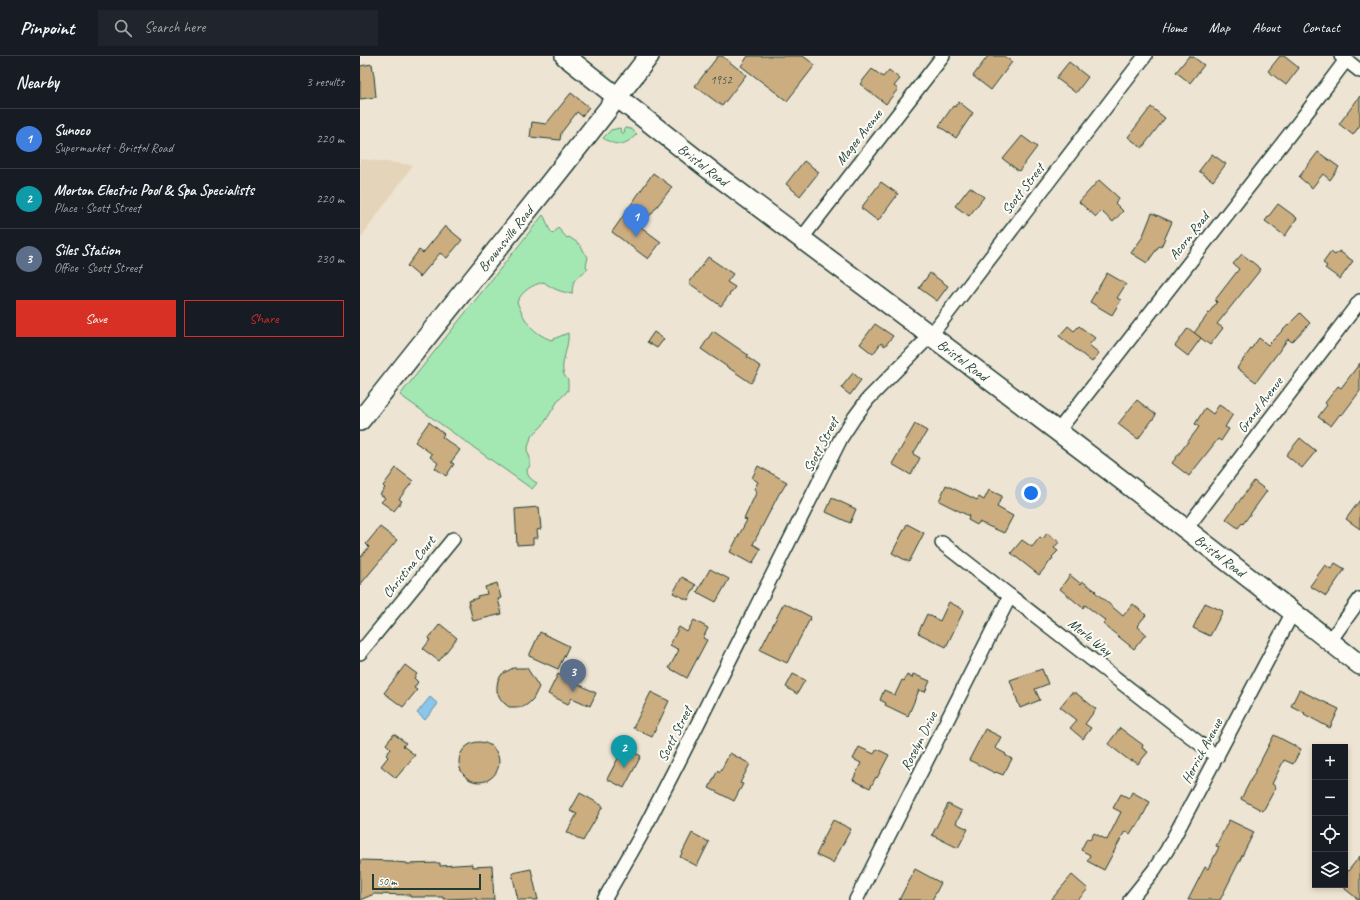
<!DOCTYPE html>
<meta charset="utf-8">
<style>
body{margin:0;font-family:Caveat,sans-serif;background:#20242c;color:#f1f3f6}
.controls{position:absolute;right:12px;bottom:12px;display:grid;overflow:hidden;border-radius:0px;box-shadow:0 2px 6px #0003}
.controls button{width:36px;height:36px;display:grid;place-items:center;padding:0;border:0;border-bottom:1px solid #363941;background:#171b24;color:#f1f3f6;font:20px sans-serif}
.scale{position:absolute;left:12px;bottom:10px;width:109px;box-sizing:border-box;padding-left:4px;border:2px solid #1f3d34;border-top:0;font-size:11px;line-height:14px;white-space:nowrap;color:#1f3d34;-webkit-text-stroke:3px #fdfcf7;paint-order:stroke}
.you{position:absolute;left:671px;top:437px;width:14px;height:14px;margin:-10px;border:3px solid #fff;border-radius:50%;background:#1a73e8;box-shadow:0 0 0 6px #1a73e833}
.badge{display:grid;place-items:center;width:26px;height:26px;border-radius:50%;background:#d93025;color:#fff;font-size:13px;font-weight:700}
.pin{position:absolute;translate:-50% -33px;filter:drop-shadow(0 1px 2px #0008)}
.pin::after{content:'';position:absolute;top:21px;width:14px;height:12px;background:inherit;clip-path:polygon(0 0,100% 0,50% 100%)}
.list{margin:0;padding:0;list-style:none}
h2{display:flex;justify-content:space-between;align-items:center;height:52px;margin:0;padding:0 16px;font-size:17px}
h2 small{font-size:13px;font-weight:400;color:#9ea1a6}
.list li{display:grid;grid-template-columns:26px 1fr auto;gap:12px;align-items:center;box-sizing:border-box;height:60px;padding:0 16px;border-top:1px solid #363941}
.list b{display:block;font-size:15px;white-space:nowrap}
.list p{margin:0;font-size:13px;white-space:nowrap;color:#9ea1a6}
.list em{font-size:13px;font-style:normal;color:#9ea1a6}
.actions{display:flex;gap:8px;padding:12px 16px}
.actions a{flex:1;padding:9px 0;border:1px solid #d93025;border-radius:0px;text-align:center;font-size:14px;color:#d93025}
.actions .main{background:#d93025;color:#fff}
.icon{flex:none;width:22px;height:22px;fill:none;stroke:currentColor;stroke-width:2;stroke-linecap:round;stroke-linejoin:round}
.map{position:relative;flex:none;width:1000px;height:844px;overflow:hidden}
header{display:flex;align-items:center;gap:24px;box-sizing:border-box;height:56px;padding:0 20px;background:#171b24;border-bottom:1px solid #363941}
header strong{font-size:19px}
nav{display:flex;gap:22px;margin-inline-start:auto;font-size:14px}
.search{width:280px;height:36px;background:#20242c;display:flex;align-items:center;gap:10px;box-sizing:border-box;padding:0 14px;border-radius:0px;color:#9ea1a6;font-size:15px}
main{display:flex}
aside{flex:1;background:#171b24}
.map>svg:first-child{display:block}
.built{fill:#e4d4ba}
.green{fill:#a3e8b3;stroke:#619274}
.water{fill:#8ac5ea;stroke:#5f8fa1}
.building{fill:#cbad80;stroke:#1f3d34}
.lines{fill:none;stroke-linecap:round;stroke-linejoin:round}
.street-casing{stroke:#1f3d34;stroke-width:16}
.secondary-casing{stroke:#1f3d34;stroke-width:22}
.street{stroke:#fdfcf7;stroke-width:13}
.secondary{stroke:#fdfcf7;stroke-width:19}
.labels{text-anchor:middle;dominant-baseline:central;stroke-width:4;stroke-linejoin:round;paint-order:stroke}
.number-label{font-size:12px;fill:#4a5947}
.street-label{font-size:14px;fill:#1f3d34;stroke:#fdfcf7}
</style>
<header>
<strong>Pinpoint</strong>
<div class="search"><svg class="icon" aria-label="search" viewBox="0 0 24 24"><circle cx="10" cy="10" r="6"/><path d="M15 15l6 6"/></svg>Search here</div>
<nav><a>Home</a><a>Map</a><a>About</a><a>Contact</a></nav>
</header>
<main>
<aside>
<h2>Nearby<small>3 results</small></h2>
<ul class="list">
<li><span class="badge" style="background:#3f7fe0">1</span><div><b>Sunoco</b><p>Supermarket · Bristol Road</p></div><em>220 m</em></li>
<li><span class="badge" style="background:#0f9aa8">2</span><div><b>Morton Electric Pool &amp; Spa Specialists</b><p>Place · Scott Street</p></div><em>220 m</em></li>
<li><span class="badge" style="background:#5c6f8a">3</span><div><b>Siles Station</b><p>Office · Scott Street</p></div><em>230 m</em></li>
</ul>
<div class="actions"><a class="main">Save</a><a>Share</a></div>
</aside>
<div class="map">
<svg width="1000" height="844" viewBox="0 0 1000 844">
<rect width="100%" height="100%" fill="#eee4d3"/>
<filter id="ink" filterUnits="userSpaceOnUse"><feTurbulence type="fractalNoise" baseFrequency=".025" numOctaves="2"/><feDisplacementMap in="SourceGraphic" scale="8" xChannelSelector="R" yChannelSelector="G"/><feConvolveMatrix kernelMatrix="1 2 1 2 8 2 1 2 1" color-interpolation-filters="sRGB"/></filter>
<g filter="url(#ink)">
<polygon class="built" points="0,103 53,109 0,183"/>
<g class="green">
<path d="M260,72L261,77H264L265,72L271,73L277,78C265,90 257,91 243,82L251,74Z"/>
<path d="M183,159C188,166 187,172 193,178L198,172L207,182L209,181L218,187L228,201L226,210L228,213C216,223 213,220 212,238C202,236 192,233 184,226C172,229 163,234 157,246C164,264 172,277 191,284L208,277C210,289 199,309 204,319C205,321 207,322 208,324V334L204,339L199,343L183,369L171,381L167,395C169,399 171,403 170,408C170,410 168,412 167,414C167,421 172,424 177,427L172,433L40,339Z"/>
</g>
<polygon class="water" points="70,641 78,648 65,664 57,657"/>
<g class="building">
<polygon points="358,0 362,0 386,19 362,50 335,30"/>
<polygon points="388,0 443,0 455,9 427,45 381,10"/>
<polygon points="628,0 644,0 652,6 631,34 613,20"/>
<polygon points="829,0 832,0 844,9 830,27 816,16"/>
<polygon points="920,0 924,0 939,12 926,29 908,15"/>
<polygon points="709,6 728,21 716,37 696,22"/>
<polygon points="12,8 14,20 16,41 0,43 0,10"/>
<polygon points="512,13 523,21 529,14 540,23 534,30 538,33 526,48 500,28"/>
<polygon points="211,37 229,51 222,60 217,56 201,77 200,84 170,81 172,66 186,68"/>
<polygon points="1000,40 1000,69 993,79 979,68"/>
<polygon points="599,46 613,57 596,82 579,70 593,50 595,51"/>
<polygon points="791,51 805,62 782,92 768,81"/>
<polygon points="662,80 677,91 659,115 643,103"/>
<polygon points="958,96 979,111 970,124 963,118 952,132 939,121"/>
<polygon points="852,98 866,108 853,125 839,115"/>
<polygon points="444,105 459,116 440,140 426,128"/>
<polygon points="293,117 312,131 281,171 301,186 288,203 252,176"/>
<polygon points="739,124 759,142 755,147 763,155 753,166 741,155 736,161 719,146"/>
<polygon points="521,126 538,138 518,165 501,152"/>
<polygon points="610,131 624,141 609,160 595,150"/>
<polygon points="918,148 937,162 925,180 905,165"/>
<polygon points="792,157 812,166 801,191 799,190 787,207 771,197 782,182"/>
<polygon points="85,170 102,184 87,202 80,197 60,221 47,210 59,194 63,197"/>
<polygon points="979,195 993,205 980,223 965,212 967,210 963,207 971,196 975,199"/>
<polygon points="882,198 901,213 857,268 863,272 850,289 834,277 857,246 855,244 879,213 873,208"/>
<polygon points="348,201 373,218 367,226 375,231 361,250 329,227"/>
<polygon points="570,217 588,230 577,245 559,232"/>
<polygon points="747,217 766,228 757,242 761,244 752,259 730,246"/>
<polygon points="940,257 950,267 932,286 928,283 896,326 877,312 899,282 908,289"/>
<polygon points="515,268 533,280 525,290 521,287 513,298 500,288"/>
<polygon points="708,270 714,275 719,270 735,282 729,289 739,297 732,306 699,280"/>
<polygon points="828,272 841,282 828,300 815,290"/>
<polygon points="353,275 388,299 387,301 401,311 391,327 341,293"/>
<polygon points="294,276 304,283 297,292 287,286"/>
<polygon points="1000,307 1000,335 982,359 980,358 971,370 958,361 967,349 965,347 978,330 981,332"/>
<polygon points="493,317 501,324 490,339 481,332"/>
<polygon points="777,344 796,359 778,383 758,368"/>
<polygon points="859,349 873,358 865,371 869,373 861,385 858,383 829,420 812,407 839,371 835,368 845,352 853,358"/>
<polygon points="69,366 84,378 82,381 100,394 91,406 94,408 86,420 75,412 78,407 70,401 72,398 55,386"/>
<polygon points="555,368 567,375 553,398 560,402 551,419 532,408"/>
<polygon points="940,382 956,395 942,412 926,399"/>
<polygon points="398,410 427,426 421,436 420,436 393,488 401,493 392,508 370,496 387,464 384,463 397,435 394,433 398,426 392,422"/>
<polygon points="36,412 53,425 39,443 42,445 34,455 21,446 25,442 20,438 25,432 23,430"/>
<polygon points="894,425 907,435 883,468 882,467 878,472 866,463"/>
<polygon points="586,429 617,444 619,441 624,444 629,434 642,440 637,451 653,460 644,477 619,466 617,469 608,464 609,460 579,445"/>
<polygon points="472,442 496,453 490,467 466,456"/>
<polygon points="1000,444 1000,473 986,463"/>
<polygon points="179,451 181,473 177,474 178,482 173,482 173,488 157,489 155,453"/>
<polygon points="547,468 564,477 549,506 532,497"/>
<polygon points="20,471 37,484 0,529 0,502 9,491 6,488"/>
<polygon points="687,477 699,486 694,492 698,495 692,501 693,502 679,519 651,497 662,484 672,491 680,481 683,483"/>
<polygon points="975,507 985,513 966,540 950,530 965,509 971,513"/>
<polygon points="350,513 369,523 356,546 337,536"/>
<polygon points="710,519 721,528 722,525 736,535 735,536 741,541 763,560 773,548 786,559 777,570 786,578 774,593 743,568 746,565 725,549 723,552 700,533"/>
<polygon points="322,521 336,529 328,544 313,537"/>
<polygon points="137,527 141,542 138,543 142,558 113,565 108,545 118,542 117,540 127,538 125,531"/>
<polygon points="589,546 604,554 586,591 558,577 567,558 580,565"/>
<polygon points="424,547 451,561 427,607 400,594"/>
<polygon points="845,547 863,555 850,580 833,572"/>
<polygon points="334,564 348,572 343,582 347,584 327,622 309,612 319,594 310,589 319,571 327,576"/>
<polygon points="80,568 97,582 79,605 63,593 70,584 68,583"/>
<polygon points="180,576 209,590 198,613 169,600"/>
<polygon points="45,609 57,618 54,622 58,626 54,632 57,634 43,651 24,637"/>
<polygon points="153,612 167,612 179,631 173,643 168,648 163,651 149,651 144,647 140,642 137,636 137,630 138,624 142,618"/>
<polygon points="682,613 688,628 675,633 680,644 660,652 650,624"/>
<polygon points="198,618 236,637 230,650 212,642 208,648 188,638"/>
<polygon points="433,618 445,624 437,638 426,631"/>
<polygon points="553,618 570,625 565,636 559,634 548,660 525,649 526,647 520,644 524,634 535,639 542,624 544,625 547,619 552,622"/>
<polygon points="939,634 979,653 970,672 944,658 945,657 931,650"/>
<polygon points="291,636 309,645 292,681 273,672"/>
<polygon points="711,637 716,637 736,653 725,668 731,672 723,683 710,672 717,664 700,651"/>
<polygon points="760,672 783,689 782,692 788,696 778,708 772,704 770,705 748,688"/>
<polygon points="625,673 641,681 635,692 646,698 645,699 652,703 643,719 636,716 635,717 609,704"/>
<polygon points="34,678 46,687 43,690 55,699 36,722 21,710 28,701 26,699 31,693 26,688"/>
<polygon points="914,679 941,693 933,708 924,704 912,728 916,731 903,755 881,743"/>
<circle cx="119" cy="706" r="20"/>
<polygon points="264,691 281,700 264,732 247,723"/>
<polygon points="499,691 514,698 517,693 529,699 517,722 516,721 510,732 493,724 501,707 493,703"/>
<polygon points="370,697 390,708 380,727 383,728 374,745 349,732 358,714 360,716"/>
<polygon points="772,736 790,746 777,771 775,770 770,778 765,775 744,814 727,805 730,799 721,794 727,782 730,784 734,777 747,784 761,756 753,752 761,738 769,742"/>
<polygon points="220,737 243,750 223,785 207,776 217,758 210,755"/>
<polygon points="588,748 602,755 596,767 608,773 598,792 572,779"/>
<polygon points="473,764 491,773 473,807 456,799 462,787 461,787"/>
<polygon points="869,764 894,776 860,844 828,844 845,811 848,813 859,791 856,790"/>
<polygon points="332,777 349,786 337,810 320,801"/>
<polygon points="1000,800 1000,844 999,844 985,833 985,819"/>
<polygon points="0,804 34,805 34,806 47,807 47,808 80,807 80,810 112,808 112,811 132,810 134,844 116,844 116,842 83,843 83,841 50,841 50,839 14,838 0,844"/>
<polygon points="171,813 178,844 158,844 152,817"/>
<polygon points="555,813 581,827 572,844 539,844"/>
<polygon points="712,819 728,833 718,844 691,844"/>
</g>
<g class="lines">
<g class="street-casing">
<g id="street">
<polyline points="981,0 1000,15"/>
<polyline points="442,182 583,0"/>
<polyline points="698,375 950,52 986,4"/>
<polyline points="826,473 1000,245"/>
<polyline points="582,487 857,701"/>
<polyline points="970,585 1000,543"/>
<polyline points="0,597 93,483"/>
<polyline points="244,844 280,781 318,707 481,382 494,362 508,343 571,279 785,0"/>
<polyline points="496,844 650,540"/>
<polyline points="770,844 794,814 807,794 933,556"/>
</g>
</g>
<g class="secondary-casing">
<g id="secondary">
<path id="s1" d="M205,0C255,39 305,79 355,118C571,280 788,441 1000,609"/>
<path id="s2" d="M0,365C96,243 195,123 289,0"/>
</g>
</g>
<use href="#street" class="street"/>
<use href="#secondary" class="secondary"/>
</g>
</g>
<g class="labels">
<g class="number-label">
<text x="361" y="24">1952</text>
</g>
<g class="street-label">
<text transform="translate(499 81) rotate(-52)">Magee Avenue</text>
<text stroke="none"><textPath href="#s1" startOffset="176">Bristol Road</textPath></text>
<text transform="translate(663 133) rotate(-52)">Scott Street</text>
<text transform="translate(829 180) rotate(-52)">Acorn Road</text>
<text stroke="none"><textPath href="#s2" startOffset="233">Brownsville Road</textPath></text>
<text stroke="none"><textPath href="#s1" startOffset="501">Bristol Road</textPath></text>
<text transform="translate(900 349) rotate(-53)">Grand Avenue</text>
<text transform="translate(461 389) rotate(-62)">Scott Street</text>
<text stroke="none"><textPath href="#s1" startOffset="824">Bristol Road</textPath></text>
<text transform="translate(49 511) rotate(-51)">Christina Court</text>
<text transform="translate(730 581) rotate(38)">Merle Way</text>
<text transform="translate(315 678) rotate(-63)">Scott Street</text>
<text transform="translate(559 685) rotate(-63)">Roselyn Drive</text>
<text transform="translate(842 695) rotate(-62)">Herrick Avenue</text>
</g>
</g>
</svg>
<div class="controls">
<button>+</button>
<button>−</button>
<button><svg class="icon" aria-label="locate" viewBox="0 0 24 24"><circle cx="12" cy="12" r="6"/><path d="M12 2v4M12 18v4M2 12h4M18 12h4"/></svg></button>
<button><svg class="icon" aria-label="layers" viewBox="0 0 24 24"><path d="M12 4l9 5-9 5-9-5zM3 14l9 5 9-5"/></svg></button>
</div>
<div class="scale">50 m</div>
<div class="you"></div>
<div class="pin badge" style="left:276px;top:181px;background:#3f7fe0">1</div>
<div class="pin badge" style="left:264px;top:712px;background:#0f9aa8">2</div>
<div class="pin badge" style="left:213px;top:636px;background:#5c6f8a">3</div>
</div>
</main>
